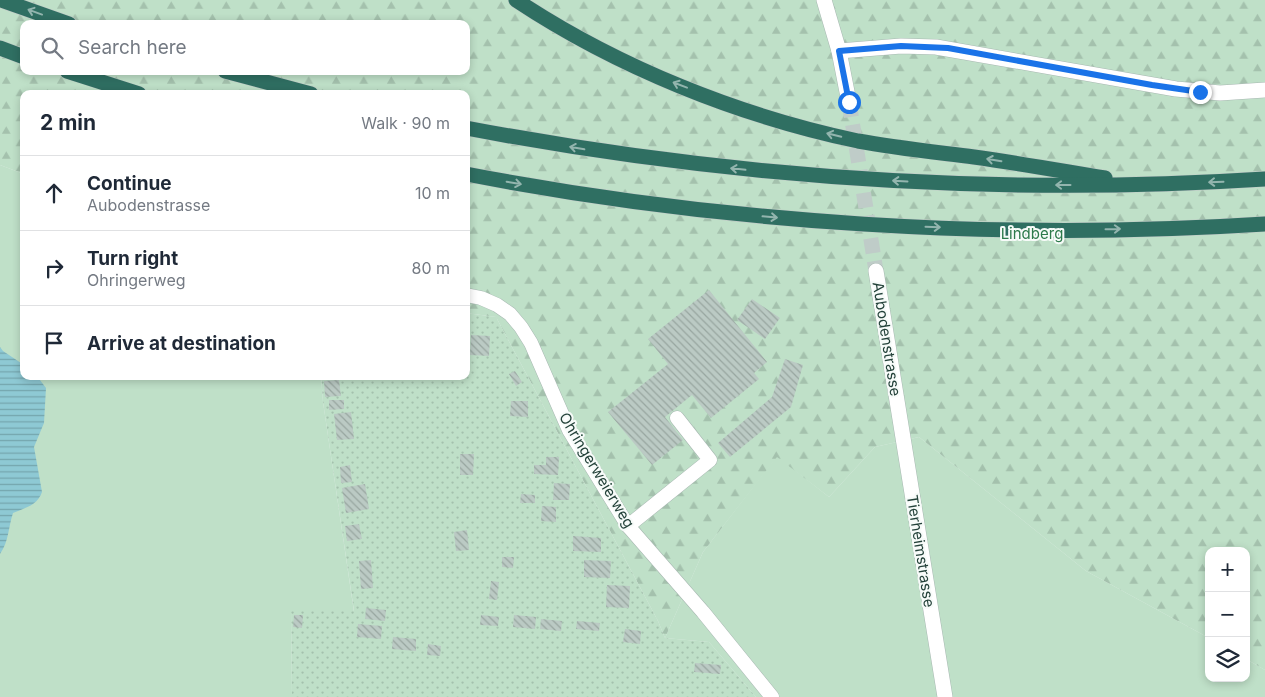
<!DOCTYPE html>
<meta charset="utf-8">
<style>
body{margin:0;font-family:Inter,sans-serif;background:#f2f2f3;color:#1f2937}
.controls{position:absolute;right:15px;bottom:15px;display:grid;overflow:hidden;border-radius:10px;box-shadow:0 2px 8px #0003}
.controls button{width:45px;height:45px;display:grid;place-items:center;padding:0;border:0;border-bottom:1px solid #e0e1e3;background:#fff;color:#1f2937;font:25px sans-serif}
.stop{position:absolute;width:15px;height:15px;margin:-11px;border:4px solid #1a73e8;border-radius:50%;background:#fff}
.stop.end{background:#1a73e8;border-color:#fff;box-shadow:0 1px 5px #0008}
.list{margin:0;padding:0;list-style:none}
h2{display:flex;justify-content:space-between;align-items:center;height:65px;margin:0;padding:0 20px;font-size:21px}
h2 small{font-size:16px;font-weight:400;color:#747a83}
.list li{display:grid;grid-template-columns:32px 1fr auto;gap:15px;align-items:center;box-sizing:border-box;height:75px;padding:0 20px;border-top:1px solid #e0e1e3}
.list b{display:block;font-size:19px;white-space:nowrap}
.list p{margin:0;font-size:16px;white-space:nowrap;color:#747a83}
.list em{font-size:16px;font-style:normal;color:#747a83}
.icon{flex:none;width:28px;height:28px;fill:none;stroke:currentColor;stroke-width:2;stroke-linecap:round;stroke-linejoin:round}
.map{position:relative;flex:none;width:1265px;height:697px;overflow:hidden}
.search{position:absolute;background:#fff;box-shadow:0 2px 8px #0003;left:20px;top:20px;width:450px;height:55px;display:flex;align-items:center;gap:12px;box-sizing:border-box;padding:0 18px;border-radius:10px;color:#747a83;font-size:19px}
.panel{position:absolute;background:#fff;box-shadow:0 2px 8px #0003;left:20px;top:90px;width:450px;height:290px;border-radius:10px}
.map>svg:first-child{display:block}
.grass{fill:#bfe0c8}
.forest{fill:url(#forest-firs);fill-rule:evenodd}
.park{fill:url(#park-dots)}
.water{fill:url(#water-rules)}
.building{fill:url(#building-back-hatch)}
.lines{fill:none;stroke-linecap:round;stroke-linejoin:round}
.minor-tunnel{stroke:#bfccc8;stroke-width:15;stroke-dasharray:15 8;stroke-linecap:butt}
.service-casing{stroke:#a8b8b2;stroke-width:15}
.minor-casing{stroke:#a8b8b2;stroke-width:16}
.motorway-casing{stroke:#c2cac8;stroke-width:16}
.service{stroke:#fff;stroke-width:14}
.minor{stroke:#fff;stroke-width:15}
.motorway{stroke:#2f6f62;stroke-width:15}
.oneway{stroke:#93b5ae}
.route{stroke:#1a73e8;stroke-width:6}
.labels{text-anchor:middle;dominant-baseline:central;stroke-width:4;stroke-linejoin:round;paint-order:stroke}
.park-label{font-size:15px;fill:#2d7a4b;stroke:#f7fbf9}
.street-label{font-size:15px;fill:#24423a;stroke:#f7fbf9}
</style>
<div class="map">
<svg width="1265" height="697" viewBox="0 0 1265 697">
<defs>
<pattern id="forest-firs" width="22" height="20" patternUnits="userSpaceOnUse" patternTransform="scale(1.25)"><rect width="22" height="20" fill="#bfe0c8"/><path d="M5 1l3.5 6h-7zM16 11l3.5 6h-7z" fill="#a4c1ad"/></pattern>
<pattern id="park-dots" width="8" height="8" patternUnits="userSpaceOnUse" patternTransform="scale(1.25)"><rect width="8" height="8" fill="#bfe0c8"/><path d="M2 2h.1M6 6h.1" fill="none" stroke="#a4c1ad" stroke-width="1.8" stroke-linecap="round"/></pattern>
<pattern id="water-rules" width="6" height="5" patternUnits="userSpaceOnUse" patternTransform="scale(1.25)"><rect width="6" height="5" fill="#8ec9d4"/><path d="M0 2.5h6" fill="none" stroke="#74a5ad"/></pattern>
<pattern id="building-back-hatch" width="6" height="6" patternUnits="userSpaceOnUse" patternTransform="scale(1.25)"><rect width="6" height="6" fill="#bbcac4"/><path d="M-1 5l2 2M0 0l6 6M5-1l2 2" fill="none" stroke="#98a6a0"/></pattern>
</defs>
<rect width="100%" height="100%" fill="#e6efeb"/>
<g class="grass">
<polygon points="0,165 24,174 24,376 321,376 323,402 354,612 291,611 292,697 0,697"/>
<polygon points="919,437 1086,571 1209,638 1209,678 1246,678 1246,659 1265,670 1265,697 756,697 709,642 665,638 703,552 777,456 829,497 875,447"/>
</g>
<path class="forest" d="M0,0H1265V670L1246,659V551H1209V638L1086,571L919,437L875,447L829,497L777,457L703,552L665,638L658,621L496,317L466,313V94H24V174L0,165ZM24,24H466V71H24Z"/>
<polygon class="park" points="466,313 496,317 658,621 665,638 709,642 756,697 292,697 291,610 354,611 323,402 321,376 466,376"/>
<path class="water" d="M0,347L3,351L24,365V376H37L46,388L44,423L34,447L42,492C38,505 25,508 13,513C8,528 9,541 0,554Z"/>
<g class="building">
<polygon points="709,290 767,362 754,373 759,379 711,418 692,395 665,417 683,440 652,465 608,412 668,364 648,339"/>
<polygon points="752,299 780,318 765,339 737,320"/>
<polygon points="471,335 490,336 489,356 470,355"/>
<polygon points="785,359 803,365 791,407 730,457 718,443 772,397"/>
<polygon points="515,371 522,382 516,386 509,374"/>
<polygon points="339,380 341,396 325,397 324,381"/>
<polygon points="329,400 344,400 344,409 329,410"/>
<polygon points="511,401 528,401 528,417 510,416"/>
<polygon points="351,412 354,439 337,440 334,414"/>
<polygon points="460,454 474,454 473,475 460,475"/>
<polygon points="546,457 559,457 558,475 534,474 534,465 546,465"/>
<polygon points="350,465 352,482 341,483 340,467"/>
<polygon points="554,483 570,484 569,500 553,500"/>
<polygon points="365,484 369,509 346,513 342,488"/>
<polygon points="521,494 535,495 535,503 520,503"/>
<polygon points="542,506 556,507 556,522 541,521"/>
<polygon points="359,524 362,539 347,541 345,526"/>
<polygon points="467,530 469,550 456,551 454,532"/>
<polygon points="573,536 601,538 601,552 573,551"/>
<polygon points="502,557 514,557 513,568 502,567"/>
<polygon points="371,560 373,588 361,589 359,561"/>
<polygon points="584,560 611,561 610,578 584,577"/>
<polygon points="491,581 499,582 497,600 489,599"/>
<polygon points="607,585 630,586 629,608 606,607"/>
<polygon points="366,608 386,610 385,621 365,619"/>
<polygon points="294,615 303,615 302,628 293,627"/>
<polygon points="481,615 499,617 498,626 480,625"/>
<polygon points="514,615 536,617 535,629 513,627"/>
<polygon points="541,619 562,621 561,631 540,629"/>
<polygon points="577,621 600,623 599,631 576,629"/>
<polygon points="358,624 382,626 381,639 357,637"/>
<polygon points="625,629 641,631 640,644 623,642"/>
<polygon points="393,637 416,639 416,651 392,649"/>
<polygon points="428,644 441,646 440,656 427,655"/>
<polygon points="695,663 721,665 720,674 694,672"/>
</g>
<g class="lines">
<polyline class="minor-tunnel" points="849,102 876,271"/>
<g class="service-casing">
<g id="service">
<polyline points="466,295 481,298 497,305 510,314 521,327 531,343 569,430 628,526 703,612 772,697"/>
<polyline points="628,526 710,460 677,418"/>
</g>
</g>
<g class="minor-casing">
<g id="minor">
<polyline points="824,0 839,51 849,102"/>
<polyline points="839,51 901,46 936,47 1176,89 1220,93 1265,90"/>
<polyline points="876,271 945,697"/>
</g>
</g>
<g class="motorway-casing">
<g id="motorway">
<polyline points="1,0 69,24"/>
<path d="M516,0C617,67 739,116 858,141C896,148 935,152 974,157C1018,163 1062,171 1105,178"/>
<polyline points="0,48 24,57"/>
<polyline points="67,71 139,94"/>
<polyline points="225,71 311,94"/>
<path d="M466,128C729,178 998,196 1265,179"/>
<path d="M466,174C726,224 1001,241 1265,224"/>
</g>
</g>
<use href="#service" class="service"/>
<use href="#minor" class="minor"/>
<use href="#motorway" class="motorway"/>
</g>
<defs><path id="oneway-shaft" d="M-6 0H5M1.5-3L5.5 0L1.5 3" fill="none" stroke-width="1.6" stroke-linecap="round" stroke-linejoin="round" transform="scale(1.25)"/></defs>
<g class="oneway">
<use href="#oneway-shaft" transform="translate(35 12) rotate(-160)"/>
<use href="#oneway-shaft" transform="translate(680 85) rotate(-159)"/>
<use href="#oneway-shaft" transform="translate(834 135) rotate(-166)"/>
<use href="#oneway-shaft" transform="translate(577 148) rotate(-170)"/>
<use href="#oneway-shaft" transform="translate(994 160) rotate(-171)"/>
<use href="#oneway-shaft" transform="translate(738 169) rotate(-174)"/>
<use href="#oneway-shaft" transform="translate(900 181) rotate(-177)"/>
<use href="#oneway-shaft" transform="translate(1216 182) rotate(178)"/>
<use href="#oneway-shaft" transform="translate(514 183) rotate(10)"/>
<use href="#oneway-shaft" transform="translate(1063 185) rotate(-180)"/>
<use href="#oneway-shaft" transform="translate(770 217) rotate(5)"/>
<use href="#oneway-shaft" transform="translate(933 227) rotate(2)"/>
<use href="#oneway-shaft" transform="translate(1113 229) rotate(-1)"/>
</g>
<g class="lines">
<polyline class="route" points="849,102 839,51 901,46 948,48 1152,85 1200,92"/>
</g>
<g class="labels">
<g class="park-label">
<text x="1032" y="233">Lindberg</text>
</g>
<g class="street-label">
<text transform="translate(887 339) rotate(81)">Aubodenstrasse</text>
<text transform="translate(597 470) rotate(59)">Ohringerweierweg</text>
<text transform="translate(921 551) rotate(81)">Tierheimstrasse</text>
</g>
</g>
</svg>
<div class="controls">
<button>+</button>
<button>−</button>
<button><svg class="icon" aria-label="layers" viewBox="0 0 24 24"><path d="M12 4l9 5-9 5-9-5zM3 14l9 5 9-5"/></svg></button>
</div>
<div class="stop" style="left:849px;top:102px"></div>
<div class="stop end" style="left:1200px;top:92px"></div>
<div class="search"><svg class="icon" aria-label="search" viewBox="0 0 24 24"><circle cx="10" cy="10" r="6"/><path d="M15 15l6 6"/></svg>Search here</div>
<section class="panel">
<h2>2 min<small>Walk · 90 m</small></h2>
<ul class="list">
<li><svg class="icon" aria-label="ahead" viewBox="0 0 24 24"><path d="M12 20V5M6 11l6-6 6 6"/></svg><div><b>Continue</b><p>Aubodenstrasse</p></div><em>10 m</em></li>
<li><svg class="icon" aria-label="right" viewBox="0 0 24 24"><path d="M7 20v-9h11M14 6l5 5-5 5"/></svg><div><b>Turn right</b><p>Ohringerweg</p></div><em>80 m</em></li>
<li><svg class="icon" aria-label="arrive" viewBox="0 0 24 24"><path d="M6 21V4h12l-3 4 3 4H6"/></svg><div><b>Arrive at destination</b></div></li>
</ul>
</section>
</div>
